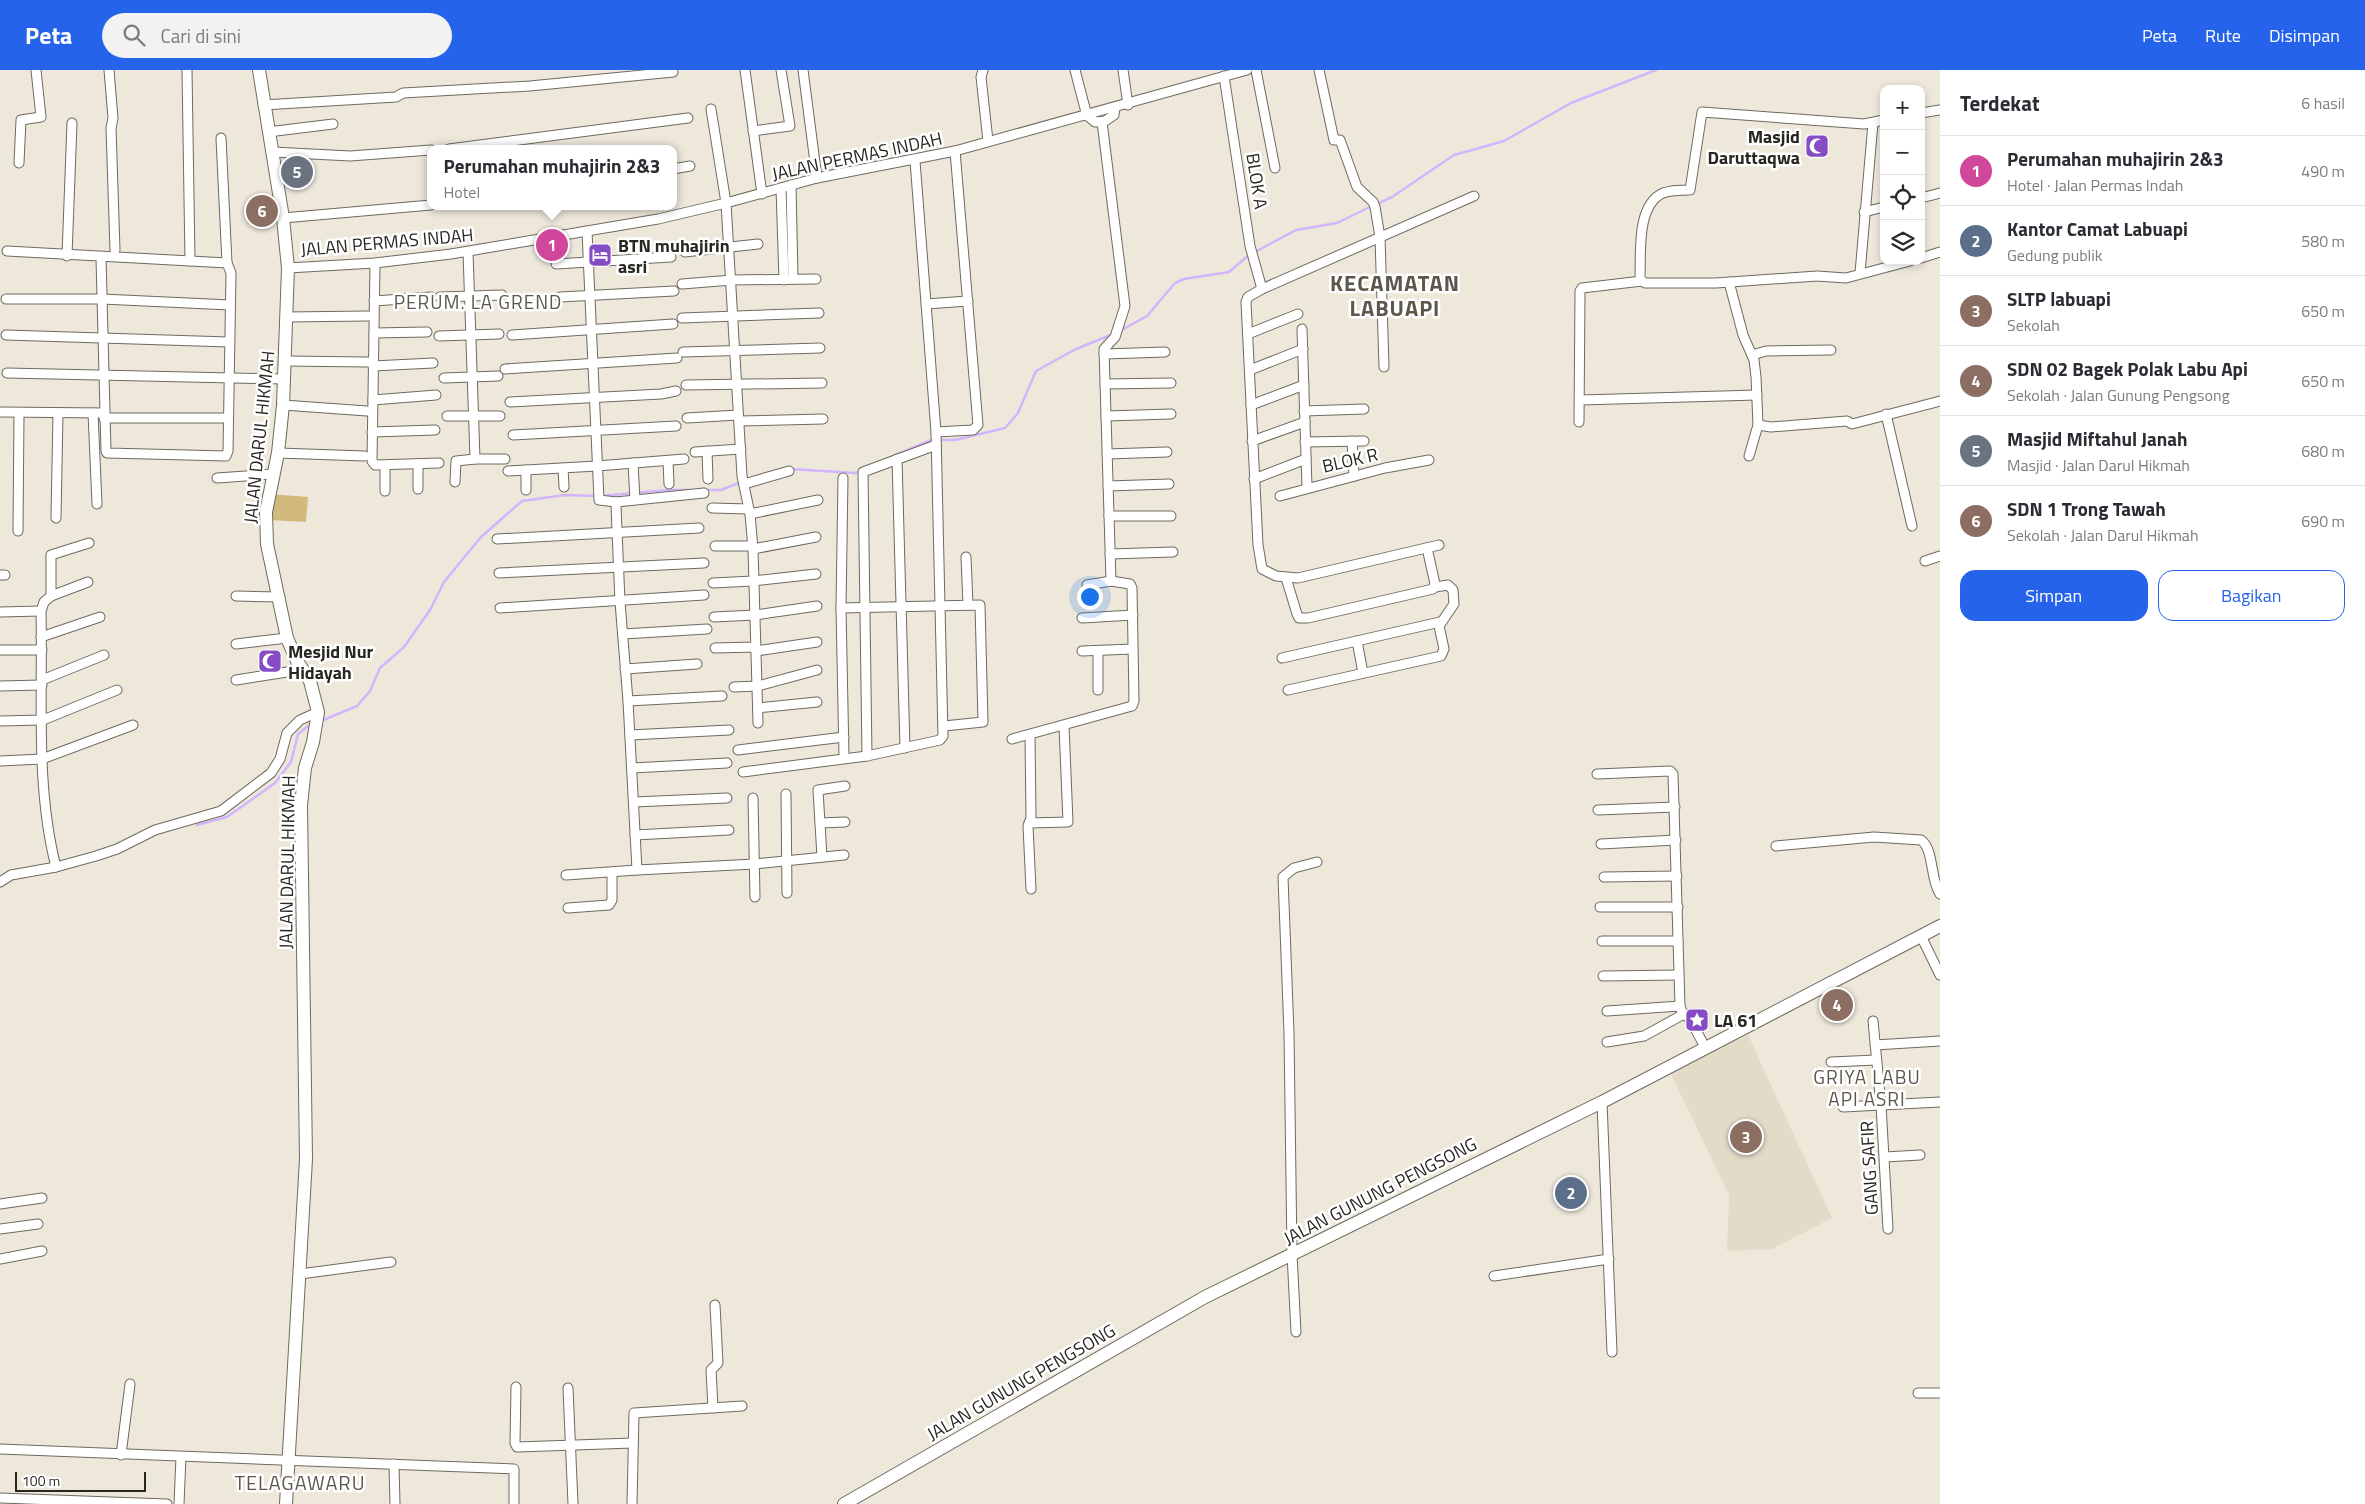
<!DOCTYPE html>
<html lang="id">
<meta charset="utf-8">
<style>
body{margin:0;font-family:"Titillium Web",sans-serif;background:#f2f2f3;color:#2b2b33}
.controls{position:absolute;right:15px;top:15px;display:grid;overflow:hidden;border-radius:10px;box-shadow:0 2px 8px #0003}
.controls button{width:45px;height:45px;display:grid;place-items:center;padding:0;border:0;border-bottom:1px solid #e1e1e2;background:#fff;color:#2b2b33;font:25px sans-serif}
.scale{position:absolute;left:15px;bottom:12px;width:131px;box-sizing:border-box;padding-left:5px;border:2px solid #282621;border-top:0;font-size:14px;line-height:18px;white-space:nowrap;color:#282621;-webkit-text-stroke:4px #fff;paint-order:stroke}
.you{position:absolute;left:1089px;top:526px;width:18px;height:18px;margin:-12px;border:4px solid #fff;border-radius:50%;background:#1a73e8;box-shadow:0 0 0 8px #1a73e833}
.badge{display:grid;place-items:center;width:32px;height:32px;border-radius:50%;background:#2563eb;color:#fff;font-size:16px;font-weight:700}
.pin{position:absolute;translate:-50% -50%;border:2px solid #fff;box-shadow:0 1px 5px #0006}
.popup{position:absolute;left:427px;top:75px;width:250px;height:65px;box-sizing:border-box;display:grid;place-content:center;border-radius:10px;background:#fff;filter:drop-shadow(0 1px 4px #0005);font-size:16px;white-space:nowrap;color:#7c7c81}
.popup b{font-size:19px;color:#2b2b33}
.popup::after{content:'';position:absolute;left:50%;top:100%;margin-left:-10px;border:10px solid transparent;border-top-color:#fff}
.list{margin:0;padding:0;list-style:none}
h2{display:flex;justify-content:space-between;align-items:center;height:65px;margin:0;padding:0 20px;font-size:21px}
h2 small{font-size:16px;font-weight:400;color:#7c7c81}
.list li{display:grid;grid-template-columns:32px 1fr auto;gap:15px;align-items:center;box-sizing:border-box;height:70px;padding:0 20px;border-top:1px solid #e1e1e2}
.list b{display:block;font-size:19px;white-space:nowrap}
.list p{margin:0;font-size:16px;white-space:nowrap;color:#7c7c81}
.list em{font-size:16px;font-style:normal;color:#7c7c81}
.actions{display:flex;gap:10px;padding:15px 20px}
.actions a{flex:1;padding:11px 0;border:1px solid #2563eb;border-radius:15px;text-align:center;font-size:18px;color:#2563eb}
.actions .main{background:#2563eb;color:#fff}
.icon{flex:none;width:28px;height:28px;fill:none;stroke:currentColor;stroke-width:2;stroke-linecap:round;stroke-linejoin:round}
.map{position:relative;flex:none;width:1940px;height:1434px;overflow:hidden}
header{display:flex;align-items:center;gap:30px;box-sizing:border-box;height:70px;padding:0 25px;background:#2563eb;color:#fff}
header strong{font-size:24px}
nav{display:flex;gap:28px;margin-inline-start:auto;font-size:18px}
.search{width:350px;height:45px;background:#f2f2f3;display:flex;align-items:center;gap:12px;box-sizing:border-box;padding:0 18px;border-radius:28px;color:#7c7c81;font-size:19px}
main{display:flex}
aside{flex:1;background:#fff}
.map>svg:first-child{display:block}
.built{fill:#e3dbc8}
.green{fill:#d2b97c}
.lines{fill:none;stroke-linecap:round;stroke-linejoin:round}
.stream{stroke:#d2b5fc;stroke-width:2.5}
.street-casing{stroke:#6f6a5f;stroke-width:11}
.secondary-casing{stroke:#6f6a5f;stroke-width:14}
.street{stroke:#fff;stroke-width:9}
.secondary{stroke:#fff;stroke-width:12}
.labels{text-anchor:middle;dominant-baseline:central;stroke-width:5;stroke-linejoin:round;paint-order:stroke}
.poi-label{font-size:18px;font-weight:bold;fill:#282621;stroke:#fff;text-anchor:start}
.street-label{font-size:18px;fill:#282621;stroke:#fff}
.neighbourhood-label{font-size:19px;letter-spacing:1px;fill:#5b574b;stroke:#fff}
.quarter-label{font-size:20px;letter-spacing:1px;fill:#5b574b;stroke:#fff}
.district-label{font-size:22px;font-weight:bold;letter-spacing:1px;fill:#5b574b;stroke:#fff}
</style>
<header>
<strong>Peta</strong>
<div class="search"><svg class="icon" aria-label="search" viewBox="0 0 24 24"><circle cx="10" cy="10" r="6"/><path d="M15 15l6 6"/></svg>Cari di sini</div>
<nav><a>Peta</a><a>Rute</a><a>Disimpan</a></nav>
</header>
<main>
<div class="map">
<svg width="1940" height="1434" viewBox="0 0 1940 1434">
<rect width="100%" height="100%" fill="#eee8db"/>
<polygon class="built" points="1748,965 1832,1148 1772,1179 1727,1181 1729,1125 1670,1002"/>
<polygon class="green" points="270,424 308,427 306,452 269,450"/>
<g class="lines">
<g class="stream">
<polyline points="1377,134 1392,127 1454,85 1504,71 1571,33 1656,0"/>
<polyline points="1255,182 1296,160 1337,153 1372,136"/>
<polyline points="1120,261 1147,246 1175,213 1184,209 1229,202 1250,184"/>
<polyline points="884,390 931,370 955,370 1005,358 1018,343 1036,301 1074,280 1113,264"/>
<polyline points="790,399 855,403 861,401"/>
<polyline points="756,406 770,402"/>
<polyline points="704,420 721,420 741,412"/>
<polyline points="601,426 667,420 693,420"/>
<polyline points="321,651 357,636 370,621 380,598 404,577 430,540 444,512 481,467 522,431 565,425 596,426"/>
<polyline points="197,755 227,747 275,713 291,692 298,664 311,654"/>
</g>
<g class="street-casing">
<g id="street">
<polyline points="109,0 113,48 111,58 115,180"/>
<polyline points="187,0 190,191"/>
<polyline points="745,0 762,124"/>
<polyline points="803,0 817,108"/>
<polyline points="983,0 981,7 988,71"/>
<polyline points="1075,0 1087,46"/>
<polyline points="1123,0 1128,35"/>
<polyline points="1256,0 1275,98"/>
<polyline points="1319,0 1334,70 1340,70 1357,117 1373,132 1375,137 1380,167 1384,297"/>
<polyline points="1224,6 1250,176 1262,219"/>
<polyline points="263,35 396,27 403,23 530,16 673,2"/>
<polyline points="711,39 726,133 742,406 750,444 753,479 758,653"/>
<polyline points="1921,43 1940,40"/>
<polyline points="1088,46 1095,52 1105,51 1114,45 1115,38"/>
<path d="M1884,50L1864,54L1702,42L1690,120C1681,120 1671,120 1663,123C1636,135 1641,184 1640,209L1645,213H1716L1817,206L1846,208L1910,191"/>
<polyline points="1102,52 1125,236 1115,267 1104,279 1111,511"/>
<polyline points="753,61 790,56 781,0"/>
<polyline points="268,62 333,54"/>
<polyline points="221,68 227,193"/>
<polyline points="449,79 688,48"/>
<polyline points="273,82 350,86 431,80"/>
<polyline points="19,93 21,50 41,47 36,0"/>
<polyline points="673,99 690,96"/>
<polyline points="791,115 793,209"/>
<polyline points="781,118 784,210"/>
<polyline points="1921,128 1940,123"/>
<polyline points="1864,142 1884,137"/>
<polyline points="283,148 431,135"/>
<polyline points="587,161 599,430 616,432 616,436 620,532 628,631 637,800 755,794 844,785"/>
<polyline points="7,181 227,193 231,203 228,381 226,386 107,383 106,381 101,188"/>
<polyline points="468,182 475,389 505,389"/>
<polyline points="685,182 758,174"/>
<polyline points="67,186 72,53"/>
<polyline points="1921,188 1940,182"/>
<polyline points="375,193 372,391 375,395 439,393"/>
<polyline points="556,194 671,187"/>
<polyline points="288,198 375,193 451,184 658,149 726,133 817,108 955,81 1247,0"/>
<polyline points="1860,203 1873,53"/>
<polyline points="1729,212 1743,265 1754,290 1756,307 1758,355 1749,386"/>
<polyline points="682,214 732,210 816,209"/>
<polyline points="440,227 502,225"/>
<polyline points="560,227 674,221"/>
<polyline points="6,229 102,229 230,235"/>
<polyline points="374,231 431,227"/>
<polyline points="926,234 968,231"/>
<polyline points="287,247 368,246"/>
<polyline points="682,248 819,243"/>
<polyline points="1302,259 1307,417"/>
<polyline points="374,263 427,262"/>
<polyline points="1248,264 1298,244"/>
<polyline points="6,265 229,272"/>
<polyline points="512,265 673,254"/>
<polyline points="439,266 499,264"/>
<polyline points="683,282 820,278"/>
<polyline points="1104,284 1165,282"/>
<polyline points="1752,285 1766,281 1831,280"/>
<polyline points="285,291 368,292"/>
<polyline points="373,296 433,293"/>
<polyline points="505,299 677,288"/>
<polyline points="1250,300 1303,279"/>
<polyline points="7,303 284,309"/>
<polyline points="444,308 498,306"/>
<polyline points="1105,314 1171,313"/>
<polyline points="686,315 822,313"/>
<polyline points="373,330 436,325"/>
<polyline points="1580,330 1757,325"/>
<polyline points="510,332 661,324 676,321"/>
<polyline points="283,335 367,341"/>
<polyline points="1251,335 1304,315"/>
<polyline points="1304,341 1364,339"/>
<polyline points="0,342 104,343"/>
<polyline points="93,343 97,434"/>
<polyline points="1886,344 1912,456"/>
<polyline points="447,346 500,346"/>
<polyline points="1106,346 1171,344"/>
<polyline points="104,348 228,348"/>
<polyline points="687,348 738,345"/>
<polyline points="739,351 823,349"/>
<polyline points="1579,352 1580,221 1582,218 1642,211"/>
<polyline points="1758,355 1771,357 1847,351 1852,354 1940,331"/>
<polyline points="372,362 435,360"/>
<polyline points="936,362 973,360 978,355 955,81"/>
<polyline points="513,365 676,356"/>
<polyline points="1252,371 1305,352"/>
<polyline points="1352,371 1354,406"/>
<polyline points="1305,372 1364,371"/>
<polyline points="707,381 708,409"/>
<polyline points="695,382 741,379"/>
<polyline points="278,383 365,386"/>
<polyline points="1107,384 1167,382"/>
<polyline points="897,389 905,678"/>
<polyline points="668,391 669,414"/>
<polyline points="633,393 635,430"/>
<polyline points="385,396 385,421"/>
<polyline points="563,398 564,417"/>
<polyline points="508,401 597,396 684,389"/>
<polyline points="217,408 273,404"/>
<polyline points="843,408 841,538 980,535 983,652 944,656"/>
<polyline points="1254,409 1306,389"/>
<polyline points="455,412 456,391 475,389"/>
<polyline points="744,414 789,401"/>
<polyline points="1108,416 1169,414"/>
<polyline points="418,419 418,394"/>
<polyline points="526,420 526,400"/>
<polyline points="1280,426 1385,398 1429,390"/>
<polyline points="616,432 704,423"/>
<polyline points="712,438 749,439"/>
<polyline points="750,444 818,430"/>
<polyline points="1109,446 1171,446"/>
<polyline points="56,448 58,343"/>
<polyline points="18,461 19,343"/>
<polyline points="497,469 699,458"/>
<polyline points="1439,475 1298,508 1276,506 1262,499 1258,475 1246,232 1248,227 1262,219 1474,126"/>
<polyline points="715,476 753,476"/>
<polyline points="753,479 816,467"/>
<polyline points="1110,484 1173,482"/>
<polyline points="966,487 968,535"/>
<polyline points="1925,491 1940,486"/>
<polyline points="499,503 704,493"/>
<polyline points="0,505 5,505"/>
<polyline points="1286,508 1297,544 1299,548 1308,548 1433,519 1435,514 1427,478"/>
<polyline points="713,513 753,511 816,504"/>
<polyline points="51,526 88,512"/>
<polyline points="236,526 280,527"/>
<polyline points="500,538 704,525"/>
<polyline points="841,538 844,688"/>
<polyline points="0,542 41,541"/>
<polyline points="714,547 755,545 817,536"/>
<polyline points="1082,548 1133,545"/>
<polyline points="623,564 707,559"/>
<polyline points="41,567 100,547"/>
<polyline points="1357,571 1363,603"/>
<polyline points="236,574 287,568"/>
<polyline points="715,578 756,577"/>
<polyline points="0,580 42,580"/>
<polyline points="756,581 817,572"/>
<polyline points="1082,581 1133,579"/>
<polyline points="1098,581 1098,620"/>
<polyline points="1282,588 1440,552"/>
<polyline points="625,599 697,594"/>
<polyline points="42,610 104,585"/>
<polyline points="236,610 287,602 300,596"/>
<polyline points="0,616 42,615"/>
<polyline points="734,617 758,616 817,600"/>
<polyline points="1288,620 1441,586 1444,579 1439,556 1454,534 1453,520 1448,515 1435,517"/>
<polyline points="628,631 722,626"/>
<polyline points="758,638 817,632"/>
<polyline points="0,651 43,650 117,620"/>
<polyline points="630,665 729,660"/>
<polyline points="1030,665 1031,748 1028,756 1031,819"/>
<polyline points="1012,669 1132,636 1134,631 1132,518 1130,514 1111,511 1087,515"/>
<polyline points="738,680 844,667"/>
<polyline points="867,686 863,402 936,375"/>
<polyline points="0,691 42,689 133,655"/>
<polyline points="632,698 727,693"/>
<polyline points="743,702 867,686 940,670 943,666 936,362 915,91"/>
<polyline points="1597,704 1670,701 1673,704 1680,936 1682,942 1690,949 1705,977"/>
<polyline points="786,724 787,823"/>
<polyline points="753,728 755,827"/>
<polyline points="634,732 727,728"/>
<polyline points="1598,740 1675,737"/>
<polyline points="820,753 845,752"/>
<polyline points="1029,753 1068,752 1064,656"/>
<polyline points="635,765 729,760"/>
<polyline points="1601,774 1676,770"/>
<path d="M1776,776L1874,767L1921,770C1934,779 1930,809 1940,824"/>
<polyline points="822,787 818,720 845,716"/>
<path d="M56,797C35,715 43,626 41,541L44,532L51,526V485L89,473"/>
<polyline points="566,805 637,800"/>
<polyline points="1604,807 1677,806"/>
<polyline points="0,812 11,805 56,797 96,786 117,779 155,760 221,741 271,703 280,689 287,663 300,650 318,642"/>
<polyline points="1600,837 1678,837"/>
<polyline points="568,838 609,835 612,830 612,802"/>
<polyline points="1921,866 1940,905"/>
<polyline points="1602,871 1678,871"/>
<polyline points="1603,906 1678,905"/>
<polyline points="1607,941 1680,936"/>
<polyline points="1873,951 1881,1035 1888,1159"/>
<polyline points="1607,972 1644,966 1684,944"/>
<polyline points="1875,975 1940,971"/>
<polyline points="1831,992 1876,990"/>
<polyline points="1602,1032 1612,1282"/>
<polyline points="1843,1037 1940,1032"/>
<polyline points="1885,1087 1920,1085"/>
<polyline points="0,1134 42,1128"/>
<polyline points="0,1159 38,1154"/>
<polyline points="0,1189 42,1181"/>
<polyline points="300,1204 391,1192"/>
<polyline points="1494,1206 1609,1189"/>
<polyline points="1296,1262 1292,1184 1289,963 1283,807 1294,798 1317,792"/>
<polyline points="516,1317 515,1373 517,1377 633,1373"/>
<polyline points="568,1318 573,1434"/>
<polyline points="1918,1323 1940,1323"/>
<polyline points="713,1338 711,1300 718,1293 715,1235"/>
<polyline points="0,1379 514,1399 514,1434"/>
<polyline points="121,1385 130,1314"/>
<polyline points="394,1394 395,1434"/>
<polyline points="0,1428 167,1434"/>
<polyline points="179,1434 181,1387"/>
<polyline points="632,1434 634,1343 742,1336"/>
</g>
</g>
<g class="secondary-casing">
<g id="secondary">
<polyline points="259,0 283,148 288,198 283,335 278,383 266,442 267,474 287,568 297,591 310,611 318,642 313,672 305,698 301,735 306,1089 286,1434"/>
<polyline points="844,1434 1205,1227 1602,1032 1940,856"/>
</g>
</g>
<use href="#street" class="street"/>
<use href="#secondary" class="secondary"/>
</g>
<defs>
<g id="mosque-square" transform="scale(1.25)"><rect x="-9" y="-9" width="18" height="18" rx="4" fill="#854cc3" stroke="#fff"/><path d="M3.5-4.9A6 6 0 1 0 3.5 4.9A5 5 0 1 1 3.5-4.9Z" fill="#fff"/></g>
<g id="hotel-square" transform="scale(1.25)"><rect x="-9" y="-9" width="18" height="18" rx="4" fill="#854cc3" stroke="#fff"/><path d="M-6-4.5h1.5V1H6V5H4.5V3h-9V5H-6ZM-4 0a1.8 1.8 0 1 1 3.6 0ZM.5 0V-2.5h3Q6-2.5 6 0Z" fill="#fff"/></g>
<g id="sight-square" transform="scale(1.25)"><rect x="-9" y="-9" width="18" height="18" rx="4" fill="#854cc3" stroke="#fff"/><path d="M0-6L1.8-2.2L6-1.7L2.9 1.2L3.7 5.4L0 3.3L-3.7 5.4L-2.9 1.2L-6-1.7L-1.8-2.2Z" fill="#fff"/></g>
</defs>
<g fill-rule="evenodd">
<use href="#mosque-square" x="1817" y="76"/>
<use href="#hotel-square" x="600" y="185"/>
<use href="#mosque-square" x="270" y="591"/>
<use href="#sight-square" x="1697" y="950"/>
</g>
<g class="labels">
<g class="poi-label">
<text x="1800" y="66" text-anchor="end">Masjid<tspan x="1800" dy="21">Daruttaqwa</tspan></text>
<text x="618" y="175">BTN muhajirin<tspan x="618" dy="21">asri</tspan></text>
<text x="288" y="581">Mesjid Nur<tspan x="288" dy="21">Hidayah</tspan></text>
<text x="1714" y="950">LA 61</text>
</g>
<g class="street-label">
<text transform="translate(857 86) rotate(-12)">JALAN PERMAS INDAH</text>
<text transform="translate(1257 111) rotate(81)">BLOK A</text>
<text transform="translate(387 172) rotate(-5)">JALAN PERMAS INDAH</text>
<text transform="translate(259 367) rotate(-84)">JALAN DARUL HIKMAH</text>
<text transform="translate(1350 390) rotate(-13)">BLOK R</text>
<text transform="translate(287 792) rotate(-89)">JALAN DARUL HIKMAH</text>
<text transform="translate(1869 1098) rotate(-93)">GANG SAFIR</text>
<text transform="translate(1380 1121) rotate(-27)">JALAN GUNUNG PENGSONG</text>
<text transform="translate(1021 1312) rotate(-30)">JALAN GUNUNG PENGSONG</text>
</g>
<g class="neighbourhood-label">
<text x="478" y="231">PERUM. LA GREND</text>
<text x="1867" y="1006">GRIYA LABU<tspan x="1867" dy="22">API ASRI</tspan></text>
</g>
<g class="quarter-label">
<text x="300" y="1412">TELAGAWARU</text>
</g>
<g class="district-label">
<text x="1395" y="213">KECAMATAN<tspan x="1395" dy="25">LABUAPI</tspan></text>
</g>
</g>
</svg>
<div class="controls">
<button>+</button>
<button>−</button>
<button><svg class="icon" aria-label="locate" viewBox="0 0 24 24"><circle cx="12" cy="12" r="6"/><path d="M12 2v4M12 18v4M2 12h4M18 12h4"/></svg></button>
<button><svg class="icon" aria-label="layers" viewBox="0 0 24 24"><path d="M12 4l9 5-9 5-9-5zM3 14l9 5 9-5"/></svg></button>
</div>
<div class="scale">100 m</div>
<div class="you"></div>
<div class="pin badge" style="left:552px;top:175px;background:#d1479c">1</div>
<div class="popup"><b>Perumahan muhajirin 2&amp;3</b>Hotel</div>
<div class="pin badge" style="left:1571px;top:1123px;background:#5c6f8a">2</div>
<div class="pin badge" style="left:1746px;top:1067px;background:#8d6e63">3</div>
<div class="pin badge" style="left:1837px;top:935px;background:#8d6e63">4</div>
<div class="pin badge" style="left:297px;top:102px;background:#6b7280">5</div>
<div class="pin badge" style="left:262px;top:141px;background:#8d6e63">6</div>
</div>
<aside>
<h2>Terdekat<small>6 hasil</small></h2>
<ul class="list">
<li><span class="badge" style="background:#d1479c">1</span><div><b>Perumahan muhajirin 2&amp;3</b><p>Hotel · Jalan Permas Indah</p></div><em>490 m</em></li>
<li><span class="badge" style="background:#5c6f8a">2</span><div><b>Kantor Camat Labuapi</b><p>Gedung publik</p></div><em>580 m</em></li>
<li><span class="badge" style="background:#8d6e63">3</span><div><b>SLTP labuapi</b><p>Sekolah</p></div><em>650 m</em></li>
<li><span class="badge" style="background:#8d6e63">4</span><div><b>SDN 02 Bagek Polak Labu Api</b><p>Sekolah · Jalan Gunung Pengsong</p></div><em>650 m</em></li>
<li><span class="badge" style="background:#6b7280">5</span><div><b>Masjid Miftahul Janah</b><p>Masjid · Jalan Darul Hikmah</p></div><em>680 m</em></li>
<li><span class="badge" style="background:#8d6e63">6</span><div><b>SDN 1 Trong Tawah</b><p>Sekolah · Jalan Darul Hikmah</p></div><em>690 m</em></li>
</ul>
<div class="actions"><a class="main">Simpan</a><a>Bagikan</a></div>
</aside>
</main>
